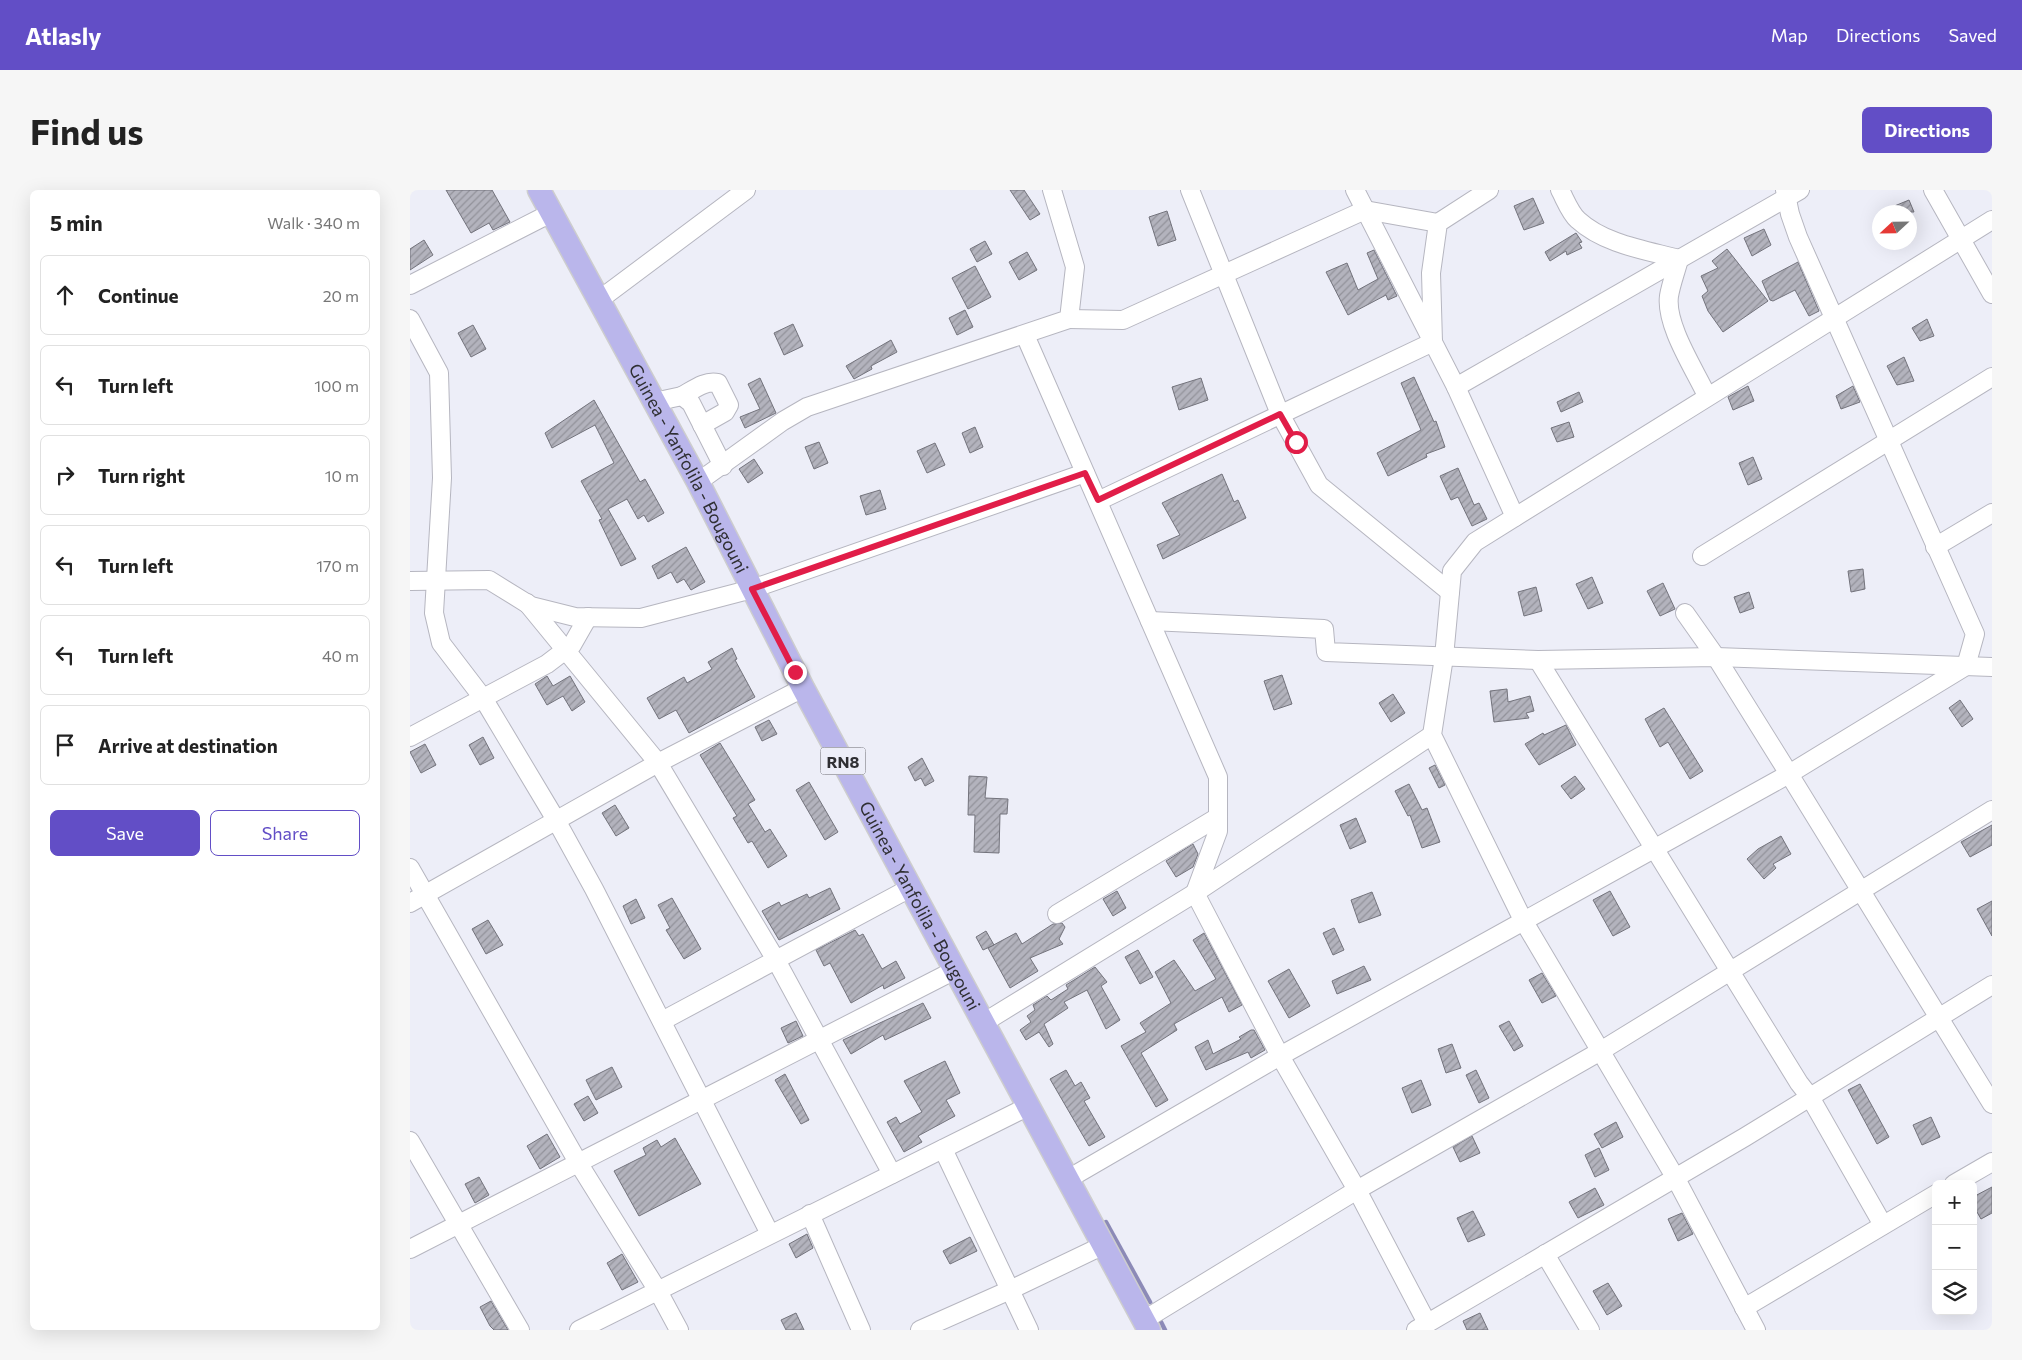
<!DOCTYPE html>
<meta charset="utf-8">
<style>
body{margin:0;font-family:Commissioner,sans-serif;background:#f6f6f6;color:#222}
.controls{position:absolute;right:15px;bottom:15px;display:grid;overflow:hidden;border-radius:8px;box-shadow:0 5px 20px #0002}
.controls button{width:45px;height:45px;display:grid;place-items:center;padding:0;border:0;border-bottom:1px solid #e0e0e0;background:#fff;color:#222;font:25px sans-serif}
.compass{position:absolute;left:1462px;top:15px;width:45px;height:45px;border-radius:50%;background:#fff;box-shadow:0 5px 20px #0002;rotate:248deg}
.stop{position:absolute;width:15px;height:15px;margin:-11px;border:4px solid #e11d48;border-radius:50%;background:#fff}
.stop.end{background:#e11d48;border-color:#fff;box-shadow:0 1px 5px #0008}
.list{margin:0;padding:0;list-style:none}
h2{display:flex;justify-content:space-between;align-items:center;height:65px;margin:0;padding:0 20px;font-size:21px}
h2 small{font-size:16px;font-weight:400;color:#767676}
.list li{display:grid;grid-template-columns:32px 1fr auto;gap:15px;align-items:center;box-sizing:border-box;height:80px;margin:0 10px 10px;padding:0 10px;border:1px solid #e0e0e0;border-radius:8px}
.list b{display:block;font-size:19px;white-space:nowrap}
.list em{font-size:16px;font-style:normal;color:#767676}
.actions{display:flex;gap:10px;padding:15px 20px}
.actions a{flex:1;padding:11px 0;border:1px solid #624ec6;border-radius:8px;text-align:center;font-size:18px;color:#624ec6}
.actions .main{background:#624ec6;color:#fff}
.icon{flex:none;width:28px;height:28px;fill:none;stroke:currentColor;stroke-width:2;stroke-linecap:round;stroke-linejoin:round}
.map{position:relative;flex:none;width:1582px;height:1140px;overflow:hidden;border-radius:8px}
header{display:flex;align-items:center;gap:30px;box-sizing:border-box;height:70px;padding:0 25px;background:#624ec6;color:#fff}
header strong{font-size:24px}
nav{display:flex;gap:28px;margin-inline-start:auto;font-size:18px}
.intro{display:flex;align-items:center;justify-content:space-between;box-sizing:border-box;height:120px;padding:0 30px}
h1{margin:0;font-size:35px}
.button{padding:12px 22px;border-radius:8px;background:#624ec6;color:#fff;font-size:18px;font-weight:700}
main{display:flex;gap:30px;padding:0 30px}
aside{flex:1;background:#fff;border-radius:8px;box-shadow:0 5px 20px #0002}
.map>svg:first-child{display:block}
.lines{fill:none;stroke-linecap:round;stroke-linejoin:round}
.stream{stroke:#8c8ab7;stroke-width:4.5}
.building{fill:url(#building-hatch);stroke:#73737c}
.minor-casing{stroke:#b6b6c0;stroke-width:20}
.major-casing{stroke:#cdcdce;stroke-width:25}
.minor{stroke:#fff;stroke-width:18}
.major{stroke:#bab6eb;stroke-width:22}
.route{stroke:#e11d48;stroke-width:6}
.labels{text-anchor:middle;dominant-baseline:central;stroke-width:4;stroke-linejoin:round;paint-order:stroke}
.shield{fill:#edeef8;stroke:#68686e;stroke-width:1}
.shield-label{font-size:16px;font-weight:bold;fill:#2f2f33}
.street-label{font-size:18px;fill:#2f2f33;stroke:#edeef8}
</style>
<header>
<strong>Atlasly</strong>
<nav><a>Map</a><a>Directions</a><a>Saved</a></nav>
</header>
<div class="intro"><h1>Find us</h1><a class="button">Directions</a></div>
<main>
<aside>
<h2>5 min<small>Walk · 340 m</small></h2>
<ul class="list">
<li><svg class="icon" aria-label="ahead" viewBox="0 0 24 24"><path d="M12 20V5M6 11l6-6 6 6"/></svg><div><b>Continue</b></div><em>20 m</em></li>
<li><svg class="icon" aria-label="left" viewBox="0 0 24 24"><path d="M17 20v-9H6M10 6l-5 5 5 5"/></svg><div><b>Turn left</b></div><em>100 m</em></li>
<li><svg class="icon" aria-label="right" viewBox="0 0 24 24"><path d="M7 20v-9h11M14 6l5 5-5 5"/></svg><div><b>Turn right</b></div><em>10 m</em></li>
<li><svg class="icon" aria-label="left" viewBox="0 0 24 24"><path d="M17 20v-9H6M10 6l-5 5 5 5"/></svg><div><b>Turn left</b></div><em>170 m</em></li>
<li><svg class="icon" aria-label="left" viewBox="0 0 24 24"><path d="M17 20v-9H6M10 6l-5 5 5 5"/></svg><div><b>Turn left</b></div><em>40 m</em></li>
<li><svg class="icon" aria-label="arrive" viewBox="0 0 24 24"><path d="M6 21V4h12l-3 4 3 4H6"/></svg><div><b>Arrive at destination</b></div></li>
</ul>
<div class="actions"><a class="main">Save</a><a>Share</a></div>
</aside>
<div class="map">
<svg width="1582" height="1140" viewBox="0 0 1582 1140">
<defs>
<pattern id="building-hatch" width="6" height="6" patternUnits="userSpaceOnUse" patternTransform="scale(1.25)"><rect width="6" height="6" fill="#b3b3bd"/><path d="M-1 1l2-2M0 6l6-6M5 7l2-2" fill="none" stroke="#92929a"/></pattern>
</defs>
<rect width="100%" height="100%" fill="#edeef8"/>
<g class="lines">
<g class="stream">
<polyline points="696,1032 740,1112"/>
<polyline points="751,1132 755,1140"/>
</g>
</g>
<g class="building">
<polygon points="36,0 82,0 100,32 83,40 79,33 61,43"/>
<polygon points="600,0 614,0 630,24 620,30"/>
<polygon points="1123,8 1134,33 1114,40 1104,16"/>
<polygon points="1499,10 1504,22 1470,22"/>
<polygon points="757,21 766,50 748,56 739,27"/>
<polygon points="1354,39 1361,55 1342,66 1334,48"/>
<polygon points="1166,43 1172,52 1169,53 1172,58 1157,65 1156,61 1140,71 1135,62"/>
<polygon points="14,50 23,65 0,80 0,59"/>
<polygon points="575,51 582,64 567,72 560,59"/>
<polygon points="1317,59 1358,111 1313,142 1298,121 1292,106 1298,101 1291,86 1308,78 1302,71"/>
<polygon points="964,60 987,106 978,110 976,105 938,125 916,82 937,73 948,100 968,89 957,63"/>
<polygon points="617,62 627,80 609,90 599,72"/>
<polygon points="1388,72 1409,121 1399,126 1385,100 1363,111 1360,110 1352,91"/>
<polygon points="565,76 581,107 558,119 542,88"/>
<polygon points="555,120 563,137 547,145 539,128"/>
<polygon points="1517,129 1524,146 1510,151 1502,138"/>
<polygon points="383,134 393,156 374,165 364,143"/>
<polygon points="63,135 76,159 61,167 48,143"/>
<polygon points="481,150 487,162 461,176 462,179 444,189 436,176"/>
<polygon points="1494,167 1504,191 1487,195 1477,176"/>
<polygon points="1004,187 1024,232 1026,231 1035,257 1016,264 1017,267 978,286 967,263 1011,240 991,193"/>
<polygon points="350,188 366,223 335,238 330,227 350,219 338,194"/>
<polygon points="791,188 798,210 769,220 762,197"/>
<polygon points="1338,196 1344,211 1323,220 1318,207"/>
<polygon points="1443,196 1450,212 1431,219 1426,206"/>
<polygon points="1169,202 1173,212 1151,222 1147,212"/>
<polygon points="184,210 230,292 235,289 254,323 238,332 234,325 228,329 217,309 198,319 226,369 211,376 189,330 192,329 171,291 204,273 185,235 142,258 135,243"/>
<polygon points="1159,232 1164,247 1147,252 1141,238"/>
<polygon points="565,237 573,257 560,263 552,243"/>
<polygon points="409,252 418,273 404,279 395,257"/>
<polygon points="525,253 535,275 517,283 507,261"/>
<polygon points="1343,267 1352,289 1338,295 1329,273"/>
<polygon points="344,269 353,283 338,293 329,279"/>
<polygon points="1048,278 1064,315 1069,313 1077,329 1062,336 1048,307 1041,310 1030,286"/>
<polygon points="812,284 824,312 828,310 836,328 753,369 747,355 770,345 752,313"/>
<polygon points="470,300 476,319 456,325 450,306"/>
<polygon points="276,357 295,392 281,400 274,389 267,393 261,382 248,389 242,376"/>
<polygon points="1453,379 1455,399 1441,402 1438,381"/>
<polygon points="1182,387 1193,413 1178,419 1166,394"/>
<polygon points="1253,393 1265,419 1250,426 1237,401"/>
<polygon points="1126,397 1132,421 1114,426 1108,402"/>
<polygon points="1339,402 1344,418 1330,423 1324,407"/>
<polygon points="322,458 327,469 325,470 345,507 279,543 266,520 249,529 237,508 274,487 277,493 302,479 298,472"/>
<polygon points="872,485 882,514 864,520 854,491"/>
<polygon points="137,486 143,496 160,486 175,512 162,521 153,506 137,515 125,494"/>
<polygon points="1097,499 1098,512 1120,506 1124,521 1116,523 1119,528 1084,532 1080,501"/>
<polygon points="983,504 995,523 981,532 969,513"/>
<polygon points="1550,510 1563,529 1552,537 1539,518"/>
<polygon points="1254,518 1293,581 1280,589 1258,552 1250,557 1235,529"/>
<polygon points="359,530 367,544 352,551 345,537"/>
<polygon points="1156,535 1166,555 1129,575 1115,554 1133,543 1134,545"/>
<polygon points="73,547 84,568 70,575 59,555"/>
<polygon points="310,553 345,610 338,614 355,642 360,639 377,666 358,678 342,651 338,653 323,628 327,626 290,565"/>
<polygon points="15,554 26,575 11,583 0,562"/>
<polygon points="512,568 524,591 515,596 511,588 505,591 498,577"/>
<polygon points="1025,575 1035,595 1029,598 1019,578"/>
<polygon points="559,586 577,587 575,608 598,609 597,624 590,624 589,663 564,662 565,625 558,625"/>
<polygon points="1165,586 1175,599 1161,609 1151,596"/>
<polygon points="399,592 428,642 415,650 386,600"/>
<polygon points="999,594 1012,620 1017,618 1030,652 1012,658 1000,625 998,626 985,601"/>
<polygon points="205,615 219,638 206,646 192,623"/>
<polygon points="946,628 956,652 940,659 930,635"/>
<polygon points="1582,635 1582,655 1560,667 1551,652"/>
<polygon points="1371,646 1381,664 1363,674 1366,678 1354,689 1337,669 1348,659"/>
<polygon points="783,654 788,664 783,677 766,687 756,671"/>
<polygon points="420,698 430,719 369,750 352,721 369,712 371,716 397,704 399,708"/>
<polygon points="707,701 716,718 703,726 693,709"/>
<polygon points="1200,701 1220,737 1203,746 1183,710"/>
<polygon points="962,702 971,725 949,733 941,710"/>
<polygon points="262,708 291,759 274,769 256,740 260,738 248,715"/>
<polygon points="226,709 235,728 221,734 213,716"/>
<polygon points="1582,711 1582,746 1567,719"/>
<polygon points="78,730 93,755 76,764 62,739"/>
<polygon points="652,733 655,737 649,749 653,754 620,768 628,781 600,798 578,758 606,743 612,754 643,734"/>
<polygon points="924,738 934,760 923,765 913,743"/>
<polygon points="445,740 449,746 453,744 472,779 486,771 495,788 474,799 473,795 441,813 420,773 414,776 406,760"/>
<polygon points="576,741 584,755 573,760 566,747"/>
<polygon points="794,743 832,815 819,822 812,807 764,834 767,840 731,863 758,910 746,917 711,856 736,842 730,833 761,813 745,782 764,770 785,801 806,789 783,750"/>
<polygon points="728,760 743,787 730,794 715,767"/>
<polygon points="954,776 961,790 927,804 922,791"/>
<polygon points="685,777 697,792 691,796 710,830 696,839 677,800 654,812 658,818 634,834 643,854 639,857 629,842 616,850 610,840 621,832 617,826 625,820 623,815 637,806 641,810 658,799 656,795"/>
<polygon points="879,779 900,816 879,828 858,791"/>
<polygon points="1132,783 1146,806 1132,813 1119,790"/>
<polygon points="513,813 521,828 475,850 473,845 441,864 433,850"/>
<polygon points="386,831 393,846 378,853 371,838"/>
<polygon points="1099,831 1113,856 1104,861 1089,836"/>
<polygon points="841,840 844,840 855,860 841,868 838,862 796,880 785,857 798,850 803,864 831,849 829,847"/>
<polygon points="1042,854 1051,878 1036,883 1028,859"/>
<polygon points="535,871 550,903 536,910 545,926 508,946 512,952 494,962 477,932 486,927 490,934 512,922 494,891"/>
<polygon points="202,877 212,897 186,910 176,890"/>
<polygon points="656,880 665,896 671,892 680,908 674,911 695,947 679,956 640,889"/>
<polygon points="1066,880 1079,908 1069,913 1056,885"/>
<polygon points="375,884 399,930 391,934 365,890"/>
<polygon points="1011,890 1021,915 1002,923 992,898"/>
<polygon points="1450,894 1479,947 1467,954 1438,900"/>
<polygon points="178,906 188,923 174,931 164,914"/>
<polygon points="1521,927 1530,947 1512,955 1503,935"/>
<polygon points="1206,932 1213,947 1192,958 1184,944"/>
<polygon points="137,944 150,967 130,979 117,956"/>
<polygon points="1062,946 1070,963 1050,972 1043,957"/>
<polygon points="265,948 291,994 229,1026 204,981 236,965 233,958 247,950 251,957"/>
<polygon points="1189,958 1199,980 1185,987 1175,965"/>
<polygon points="69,987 79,1005 65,1013 55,994"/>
<polygon points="1582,997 1582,1023 1571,1029 1563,1015 1563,1007"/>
<polygon points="1185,998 1194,1015 1168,1028 1159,1012"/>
<polygon points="1063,1021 1075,1045 1058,1052 1047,1028"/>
<polygon points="1272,1023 1283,1044 1268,1051 1258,1029"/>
<polygon points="397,1044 403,1058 386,1068 379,1054"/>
<polygon points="560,1047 567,1061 540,1074 533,1061"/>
<polygon points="212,1064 228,1092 212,1100 197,1073"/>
<polygon points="1198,1093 1212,1116 1197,1125 1183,1101"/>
<polygon points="81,1111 98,1140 84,1140 80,1136 70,1117"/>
<polygon points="386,1123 394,1140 376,1140 371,1130"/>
<polygon points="1070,1123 1078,1140 1057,1140 1053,1131"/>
</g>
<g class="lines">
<g class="minor-casing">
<g id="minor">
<polyline points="780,0 870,224 909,295 1040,402"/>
<polyline points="945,0 1046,197 1105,327"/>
<path d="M1150,0C1155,9 1160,23 1168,30C1194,54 1235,60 1269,69C1266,81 1261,94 1259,106C1255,135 1285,180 1297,206"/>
<polyline points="1523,0 1582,104"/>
<polyline points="0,95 141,23"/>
<polyline points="189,110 336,0"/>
<polyline points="0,129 29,183 32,288 24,423 31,453 73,508 146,630 184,699 360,1044"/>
<polyline points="659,129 713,130 955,20 1028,33"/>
<polyline points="615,145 808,587 808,641 785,703 870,866 947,1000 1017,1133"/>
<polyline points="1046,197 1390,0"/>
<path d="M272,206C283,200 295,190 308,193L319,215L315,222L292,235"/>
<polyline points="244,212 272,206 281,213 313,276"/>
<polyline points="288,292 373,231 397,217 659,129 665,77 642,0"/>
<polyline points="688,311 1023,152 1021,83 1028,33 1079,0"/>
<polyline points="1525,357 1582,323"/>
<polyline points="1292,366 1582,187"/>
<polyline points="0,391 79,390 121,416 165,427 231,428 342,399 675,283"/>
<polyline points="117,413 248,573 366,770 482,984"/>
<polyline points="1275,423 1306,467 1379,584 1582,914"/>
<polyline points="740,431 914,439 916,462 1128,470 1306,467 1582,477"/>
<polyline points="1128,470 1389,893 1400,907 1473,1035"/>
<polyline points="0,547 137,474 162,455 178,427"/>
<polyline points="0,678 169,974 248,1101 269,1140"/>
<polyline points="0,713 248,573 393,498"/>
<polyline points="647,724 808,627"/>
<polyline points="252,831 502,697"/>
<polyline points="573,833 785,703 1022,545"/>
<polyline points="0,951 110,1140"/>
<polyline points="533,959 619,1140"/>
<polyline points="658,989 870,866 1379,584 1556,476 1565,444 1388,47 1380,24 1375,0"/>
<polyline points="1544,994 1582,972"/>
<polyline points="400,1024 451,1140"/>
<polyline points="0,1059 545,780"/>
<polyline points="1135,1064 1180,1140"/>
<polyline points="1334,1118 1526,1004"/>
<polyline points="734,1130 947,1000 1189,862 1582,620"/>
<polyline points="169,1140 619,916"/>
<polyline points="510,1140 600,1100 694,1055"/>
<polyline points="1006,1140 1335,947 1582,795"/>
<polyline points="1346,1140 1265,987 1113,730 1022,545 1034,467 1042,381 1065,352 1582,30"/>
</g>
</g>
<g class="major-casing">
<g id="major">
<path id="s1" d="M129,0L288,292L393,498L739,1140"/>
</g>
</g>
<use href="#minor" class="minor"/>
<use href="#major" class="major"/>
</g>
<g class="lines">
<polyline class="route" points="385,482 342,399 675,283 688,310 870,224 886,252"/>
</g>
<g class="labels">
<rect class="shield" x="410.5" y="557.5" width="45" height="27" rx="4"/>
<g class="shield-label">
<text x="433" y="571">RN8</text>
</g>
<g class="street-label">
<text stroke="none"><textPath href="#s1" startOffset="316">Guinea - Yanfolila - Bougouni</textPath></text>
<text stroke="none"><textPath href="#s1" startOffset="811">Guinea - Yanfolila - Bougouni</textPath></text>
</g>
</g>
</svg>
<div class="controls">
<button>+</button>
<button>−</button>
<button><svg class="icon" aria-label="layers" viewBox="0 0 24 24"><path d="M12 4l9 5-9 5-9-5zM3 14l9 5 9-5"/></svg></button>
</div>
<svg class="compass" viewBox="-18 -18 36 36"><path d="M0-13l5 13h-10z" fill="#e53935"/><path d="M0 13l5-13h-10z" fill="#767676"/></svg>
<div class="stop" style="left:886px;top:252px"></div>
<div class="stop end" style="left:385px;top:482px"></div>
</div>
</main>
